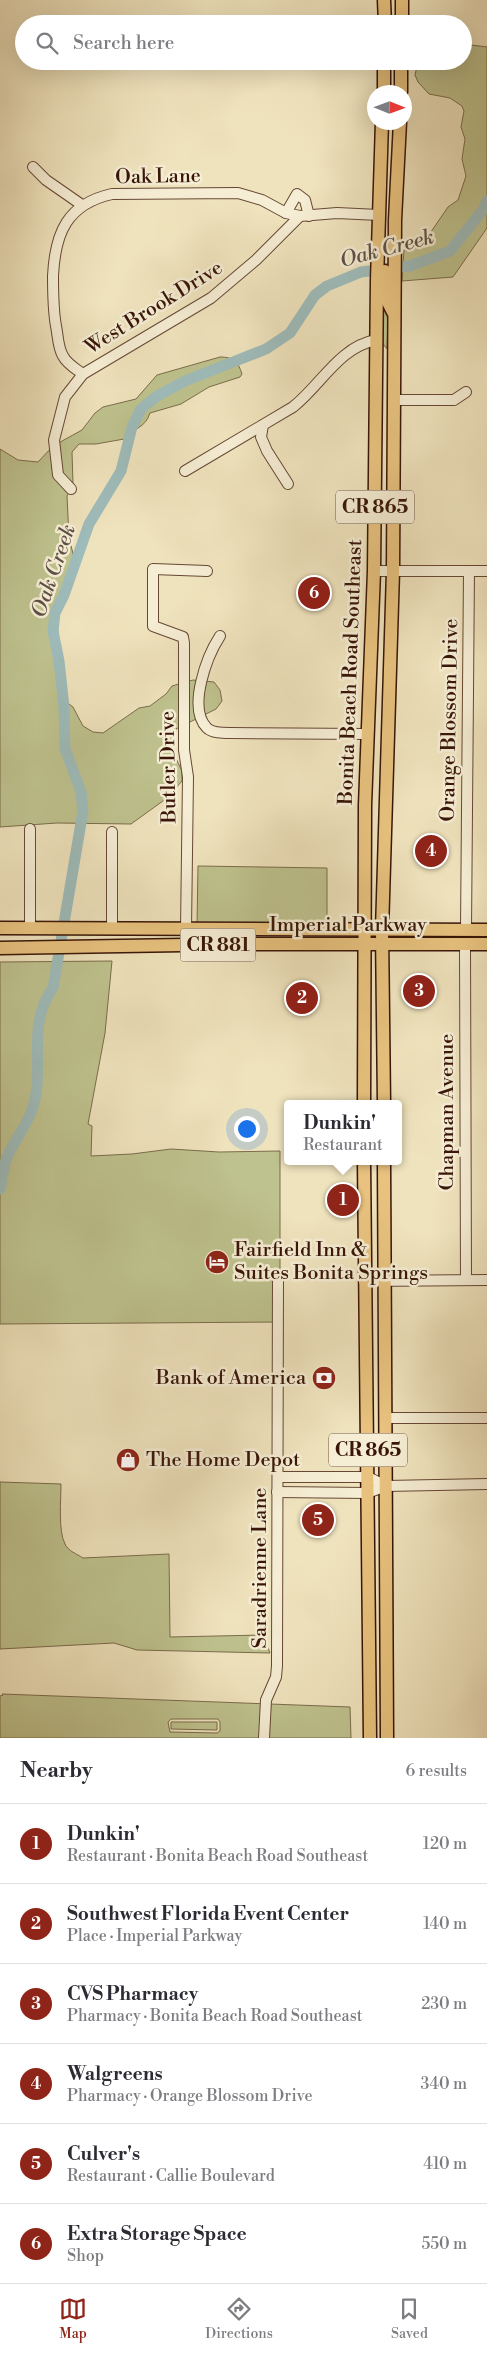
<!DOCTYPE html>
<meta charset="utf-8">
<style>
body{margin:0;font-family:"Libre Bodoni",serif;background:#f2f2f3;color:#2b2b33}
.compass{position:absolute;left:367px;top:85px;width:45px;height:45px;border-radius:50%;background:#fff;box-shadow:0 5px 20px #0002;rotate:91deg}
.you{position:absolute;left:246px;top:1128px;width:18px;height:18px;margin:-12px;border:4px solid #fff;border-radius:50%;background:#1a73e8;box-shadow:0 0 0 8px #1a73e833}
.badge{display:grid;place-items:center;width:32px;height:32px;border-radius:50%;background:#8f2418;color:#fff;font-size:16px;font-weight:700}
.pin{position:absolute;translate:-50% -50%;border:2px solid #fff;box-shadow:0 1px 5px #0006}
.popup{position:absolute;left:284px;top:1100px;width:118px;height:65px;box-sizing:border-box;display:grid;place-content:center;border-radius:5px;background:#fff;filter:drop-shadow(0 1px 4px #0005);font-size:16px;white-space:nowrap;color:#7c7c81}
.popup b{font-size:19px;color:#2b2b33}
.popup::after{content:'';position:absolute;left:50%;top:100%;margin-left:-10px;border:10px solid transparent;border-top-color:#fff}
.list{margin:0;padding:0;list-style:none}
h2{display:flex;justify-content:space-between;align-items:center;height:65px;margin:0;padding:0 20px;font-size:21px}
h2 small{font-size:16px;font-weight:400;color:#7c7c81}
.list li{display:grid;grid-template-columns:32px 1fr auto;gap:15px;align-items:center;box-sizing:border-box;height:80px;padding:0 20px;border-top:1px solid #e1e1e2}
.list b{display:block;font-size:19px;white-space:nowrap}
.list p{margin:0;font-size:16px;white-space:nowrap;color:#7c7c81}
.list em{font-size:16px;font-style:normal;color:#7c7c81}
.icon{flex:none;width:28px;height:28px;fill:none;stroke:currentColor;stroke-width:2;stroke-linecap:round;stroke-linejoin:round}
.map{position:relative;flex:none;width:487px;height:1738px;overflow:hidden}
.search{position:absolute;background:#fff;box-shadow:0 5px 20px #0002;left:15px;right:15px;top:15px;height:55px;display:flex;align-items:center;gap:12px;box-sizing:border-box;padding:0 18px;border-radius:28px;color:#7c7c81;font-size:19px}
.sheet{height:545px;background:#fff}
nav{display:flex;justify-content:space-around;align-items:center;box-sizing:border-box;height:70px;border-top:1px solid #e1e1e2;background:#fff;font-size:14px;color:#7c7c81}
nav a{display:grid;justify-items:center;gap:2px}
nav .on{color:#8f2418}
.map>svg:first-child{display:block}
.green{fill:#bec28e;stroke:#7b6c4b;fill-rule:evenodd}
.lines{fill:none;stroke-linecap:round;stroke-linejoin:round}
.river{stroke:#9ebcbb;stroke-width:11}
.minor-casing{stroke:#664835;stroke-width:12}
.major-casing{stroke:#381508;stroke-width:15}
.minor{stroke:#f5edd4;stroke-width:10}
.major{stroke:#e8c27e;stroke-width:12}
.labels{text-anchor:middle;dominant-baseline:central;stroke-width:5;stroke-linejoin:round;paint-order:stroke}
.shield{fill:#f5edd4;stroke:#715645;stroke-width:1}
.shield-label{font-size:19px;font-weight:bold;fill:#381508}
.street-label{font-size:20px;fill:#381508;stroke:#f5edd4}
.poi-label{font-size:20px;fill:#381508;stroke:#f5edd4;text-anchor:start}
.water-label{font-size:21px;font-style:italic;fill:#5c4f47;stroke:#f5edd4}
</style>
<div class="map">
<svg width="487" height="1738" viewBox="0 0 487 1738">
<rect width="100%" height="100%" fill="#efe3bd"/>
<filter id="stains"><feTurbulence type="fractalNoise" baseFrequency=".004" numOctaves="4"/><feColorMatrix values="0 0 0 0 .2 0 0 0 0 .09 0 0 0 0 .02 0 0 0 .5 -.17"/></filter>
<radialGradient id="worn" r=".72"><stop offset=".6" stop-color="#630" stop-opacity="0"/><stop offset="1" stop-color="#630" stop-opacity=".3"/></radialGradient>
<g class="green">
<polygon points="463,44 487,47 487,228 453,277 402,281 404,250 411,250 422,245 448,207 458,200 466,176 462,159 465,139 461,127 464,111 462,106 450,98 429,94 418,82 415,75 418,62 463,61"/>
<polygon points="382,306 388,319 387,349 381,341"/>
<path d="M220,357C233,357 238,361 242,374L240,377L209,387L181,404L150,413C145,429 135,425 130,438L96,444H79L72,452L73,484L67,496L69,537L74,558V569L57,618L61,691L65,701L73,707L83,726L93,732L103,733L139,708L150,706L166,694L172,686L193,680L214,682L220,690L222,701L216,709L176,729L172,750L182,771V781L167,798L131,824L57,823L0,827V449L18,460L38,462L53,446L82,430L95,413L103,407L136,399L157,375Z"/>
<polygon points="198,866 327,868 327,926 197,925"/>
<polygon points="112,961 105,1033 88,1124 92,1126 91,1156 132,1154 171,1149 219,1152 280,1151 280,1322 0,1324 0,962"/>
<path d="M0,1482L61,1484C61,1500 58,1531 65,1544C68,1551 77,1554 83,1558L169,1554L170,1637L263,1635L270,1653L137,1650L114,1643L0,1649Z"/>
<path d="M2,1694L350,1707L351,1738H0V1696L3,1695ZM171,1719H218L220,1722V1731L217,1733L170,1732L168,1722Z"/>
<polygon points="171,1722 217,1722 217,1730 171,1729"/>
</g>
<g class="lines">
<path class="river" d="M0,1189C3,1178 3,1165 8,1155C15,1139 28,1124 33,1107C45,1067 26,1024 53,988L83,811L81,792L65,749L64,707L59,661L53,631L55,613L64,595L89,524L121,471L132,427L141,409L157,396L185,381L266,349L290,333L315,295L327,286L361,272L410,266L450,251L483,210L487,201"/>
<g class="minor-casing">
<g id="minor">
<polyline points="33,167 46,180 82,205"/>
<polyline points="286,213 297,194 305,200 309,216"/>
<path d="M83,374C76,369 67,364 63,356C58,348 58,336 56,326C53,310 53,293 53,276C55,233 67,204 112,194L238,193L262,200L286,213L300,216"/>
<polyline points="394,400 454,400 466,392"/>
<polyline points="263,425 261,437 267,451 288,484"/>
<path d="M185,471L293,407C321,385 339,347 376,340"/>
<polyline points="71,489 58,475 54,440 65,397 83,374 211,298 256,260 300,216 337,213 379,215"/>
<polyline points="374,571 487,571"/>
<path d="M220,636C207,656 187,708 207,728C212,733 223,733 230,733L368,734"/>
<polyline points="30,927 30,829"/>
<polyline points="112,928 112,832"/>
<polyline points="186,929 188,777 184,750 184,643 183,637 153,626 153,569 207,571"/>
<polyline points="466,930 469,571"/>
<polyline points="465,944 466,1280"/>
<polyline points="364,1281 487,1280"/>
<polyline points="386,1418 487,1418"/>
<polyline points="278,1477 368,1477 386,1486"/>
<polyline points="277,1492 367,1493 386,1486 487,1484"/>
<polyline points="264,1738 266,1700 276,1677 277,1666 278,1276"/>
</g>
</g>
<g class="major-casing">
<g id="major">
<polyline points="384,0 385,24"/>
<polyline points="402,24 402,0"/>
<polyline points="384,92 384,61"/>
<polyline points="401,92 401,61"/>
<polyline points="385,271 385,296 393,312"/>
<polyline points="0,928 487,930"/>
<polyline points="0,948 244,944 487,944"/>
<polyline points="364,1104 365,805 374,571 377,280 382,122"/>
<polyline points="384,1104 382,930 393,571 395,220 400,122"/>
<polyline points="364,1161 370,1738"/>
<polyline points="384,1161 387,1738"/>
</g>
</g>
<use href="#minor" class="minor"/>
<use href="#major" class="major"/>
</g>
<defs>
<g id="hotel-disc" transform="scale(1.25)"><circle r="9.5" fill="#8f2418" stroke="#f5edd4"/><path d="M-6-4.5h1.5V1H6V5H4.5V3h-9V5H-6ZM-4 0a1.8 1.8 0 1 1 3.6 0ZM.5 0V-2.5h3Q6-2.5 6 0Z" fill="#fff"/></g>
<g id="bank-disc" transform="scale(1.25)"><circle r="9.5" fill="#8f2418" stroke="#f5edd4"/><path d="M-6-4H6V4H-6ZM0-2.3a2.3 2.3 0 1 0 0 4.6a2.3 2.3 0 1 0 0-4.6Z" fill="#fff"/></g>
<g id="shop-disc" transform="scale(1.25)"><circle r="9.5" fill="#8f2418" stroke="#f5edd4"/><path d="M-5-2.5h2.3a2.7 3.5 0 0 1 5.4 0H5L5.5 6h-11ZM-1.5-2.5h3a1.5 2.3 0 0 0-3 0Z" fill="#fff"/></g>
</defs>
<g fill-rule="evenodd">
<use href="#hotel-disc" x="217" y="1262"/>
<use href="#bank-disc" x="324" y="1378"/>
<use href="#shop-disc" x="128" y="1460"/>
</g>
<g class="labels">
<g class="shield">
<rect x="336" y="490.5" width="78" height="33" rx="4"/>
<rect x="180.5" y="928.5" width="75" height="33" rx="4"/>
<rect x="329" y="1433.5" width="78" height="33" rx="4"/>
</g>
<g class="shield-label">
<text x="375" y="507">CR 865</text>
<text x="218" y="945">CR 881</text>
<text x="368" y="1450">CR 865</text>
</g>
<g class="street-label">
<text transform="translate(158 177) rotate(-1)">Oak Lane</text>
<text transform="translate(154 308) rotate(-32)">West Brook Drive</text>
<text transform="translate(351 672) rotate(-88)">Bonita Beach Road Southeast</text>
<text transform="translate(450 720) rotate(-89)">Orange Blossom Drive</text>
<text transform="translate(169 767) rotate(-91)">Butler Drive</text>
<text x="348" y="925">Imperial Parkway</text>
<text transform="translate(447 1112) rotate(-90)">Chapman Avenue</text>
<text transform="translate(260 1568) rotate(-90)">Saradrienne Lane</text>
</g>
<g class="poi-label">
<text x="234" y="1250">Fairfield Inn &amp;<tspan x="234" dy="23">Suites Bonita Springs</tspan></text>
<text x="306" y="1378" text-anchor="end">Bank of America</text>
<text x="146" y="1460">The Home Depot</text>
</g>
<g class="water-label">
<text transform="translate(387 249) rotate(-15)">Oak Creek</text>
<text transform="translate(54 571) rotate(-71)">Oak Creek</text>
</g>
</g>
<rect width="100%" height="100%" filter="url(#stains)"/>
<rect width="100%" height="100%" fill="url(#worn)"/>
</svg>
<svg class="compass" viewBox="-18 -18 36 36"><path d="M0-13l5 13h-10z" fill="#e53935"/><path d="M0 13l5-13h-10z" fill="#7c7c81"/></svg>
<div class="you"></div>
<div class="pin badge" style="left:343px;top:1200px">1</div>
<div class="popup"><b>Dunkin'</b>Restaurant</div>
<div class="pin badge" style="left:302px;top:998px">2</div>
<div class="pin badge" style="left:419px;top:991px">3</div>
<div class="pin badge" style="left:431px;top:851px">4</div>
<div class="pin badge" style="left:318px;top:1520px">5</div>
<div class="pin badge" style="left:314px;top:593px">6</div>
<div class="search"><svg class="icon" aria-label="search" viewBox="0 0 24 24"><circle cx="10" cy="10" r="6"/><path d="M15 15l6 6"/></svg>Search here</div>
</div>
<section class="sheet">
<h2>Nearby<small>6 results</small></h2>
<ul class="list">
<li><span class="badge">1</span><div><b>Dunkin'</b><p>Restaurant · Bonita Beach Road Southeast</p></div><em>120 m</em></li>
<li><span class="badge">2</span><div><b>Southwest Florida Event Center</b><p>Place · Imperial Parkway</p></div><em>140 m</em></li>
<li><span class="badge">3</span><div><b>CVS Pharmacy</b><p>Pharmacy · Bonita Beach Road Southeast</p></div><em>230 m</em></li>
<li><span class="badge">4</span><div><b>Walgreens</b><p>Pharmacy · Orange Blossom Drive</p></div><em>340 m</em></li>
<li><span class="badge">5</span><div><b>Culver's</b><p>Restaurant · Callie Boulevard</p></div><em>410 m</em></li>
<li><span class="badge">6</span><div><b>Extra Storage Space</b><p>Shop</p></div><em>550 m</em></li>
</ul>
</section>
<nav>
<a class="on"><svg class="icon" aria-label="map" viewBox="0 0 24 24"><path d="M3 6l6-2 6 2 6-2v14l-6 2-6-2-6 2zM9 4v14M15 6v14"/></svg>Map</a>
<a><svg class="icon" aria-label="directions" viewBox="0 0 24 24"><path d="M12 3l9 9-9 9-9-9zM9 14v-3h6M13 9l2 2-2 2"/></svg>Directions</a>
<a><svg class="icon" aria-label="saved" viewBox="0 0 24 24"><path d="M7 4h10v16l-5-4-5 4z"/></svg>Saved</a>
</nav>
